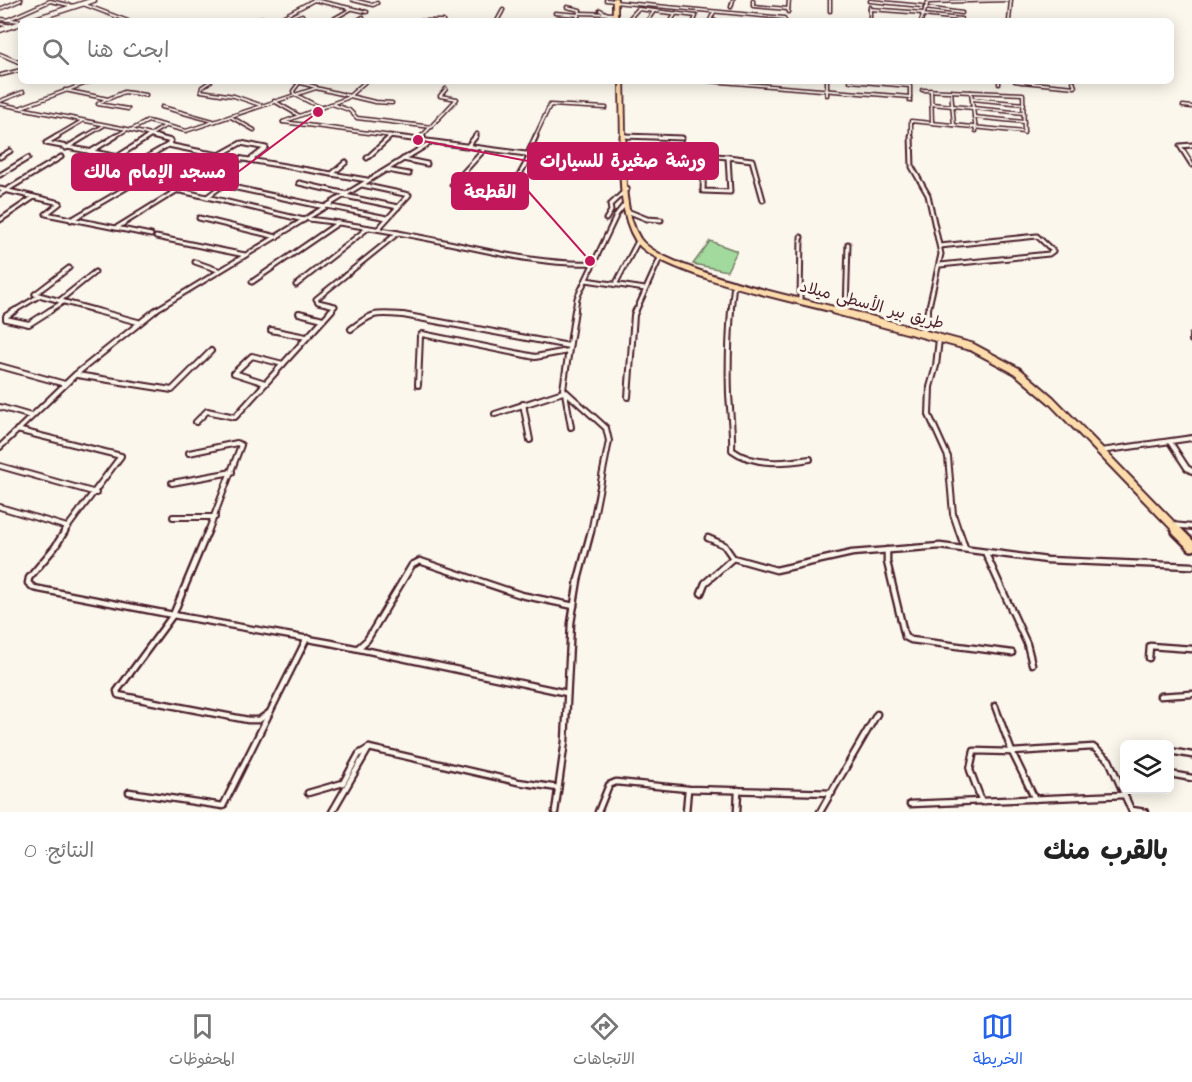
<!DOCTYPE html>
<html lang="ar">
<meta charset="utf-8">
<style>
body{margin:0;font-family:"Architects Daughter","Playpen Sans Arabic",sans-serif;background:#f2f2f2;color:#222;direction:rtl}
.controls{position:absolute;right:18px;bottom:18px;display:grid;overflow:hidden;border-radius:9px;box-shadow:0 3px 15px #0003}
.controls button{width:54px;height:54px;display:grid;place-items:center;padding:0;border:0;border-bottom:2px solid #e0e0e0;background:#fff;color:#222;font:30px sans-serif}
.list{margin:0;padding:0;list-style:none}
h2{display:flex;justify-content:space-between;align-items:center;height:78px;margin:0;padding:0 24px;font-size:26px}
h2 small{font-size:20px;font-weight:400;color:#767676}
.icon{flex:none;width:33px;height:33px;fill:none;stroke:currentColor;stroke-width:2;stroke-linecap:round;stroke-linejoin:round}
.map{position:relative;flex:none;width:1192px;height:812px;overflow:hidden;direction:ltr}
.search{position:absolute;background:#fff;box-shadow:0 3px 15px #0003;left:18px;right:18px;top:18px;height:66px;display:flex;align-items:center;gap:15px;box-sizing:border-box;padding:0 21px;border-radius:9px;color:#767676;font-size:22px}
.sheet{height:186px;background:#fff}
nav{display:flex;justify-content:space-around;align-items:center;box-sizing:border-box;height:84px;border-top:2px solid #e0e0e0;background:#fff;font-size:16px;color:#767676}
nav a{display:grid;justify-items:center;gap:3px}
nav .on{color:#2563eb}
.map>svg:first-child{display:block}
.green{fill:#a2d99d;stroke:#767c64;stroke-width:1.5}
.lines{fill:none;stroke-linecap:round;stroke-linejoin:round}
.street-far3-casing{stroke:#4a1f2b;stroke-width:5}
.street-far2-casing{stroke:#4a1f2b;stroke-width:7}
.street-far1-casing{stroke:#4a1f2b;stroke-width:8}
.street-casing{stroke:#4a1f2b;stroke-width:9}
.secondary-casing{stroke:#4a1f2b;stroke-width:7}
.primary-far3-casing{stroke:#4a1f2b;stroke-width:8}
.primary-far2-casing{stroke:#4a1f2b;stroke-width:9}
.primary-far1-casing{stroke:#4a1f2b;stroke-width:11}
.primary-casing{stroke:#4a1f2b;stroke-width:14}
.street-far3{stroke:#fbf7ec;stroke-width:2}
.street-far2{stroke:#fbf7ec;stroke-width:3}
.street-far1{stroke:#fbf7ec;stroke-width:4}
.street{stroke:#fbf7ec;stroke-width:4.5}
.secondary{stroke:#fbf7ec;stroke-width:4}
.primary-far3{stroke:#fddcac;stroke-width:4.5}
.primary-far2{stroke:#fddcac;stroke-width:5}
.primary-far1{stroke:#fddcac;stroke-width:7}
.primary{stroke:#fddcac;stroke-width:9}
.labels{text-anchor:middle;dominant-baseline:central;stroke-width:6;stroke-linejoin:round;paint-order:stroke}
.street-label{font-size:16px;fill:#4a1f2b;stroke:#fbf7ec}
.leader{fill:none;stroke:#c2185b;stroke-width:2}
.callout-dot{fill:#c2185b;stroke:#fbf7ec;stroke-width:2}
.callout{fill:#c2185b;stroke:#c2185b;stroke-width:2}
.callout-label{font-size:18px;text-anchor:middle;font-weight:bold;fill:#fff}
</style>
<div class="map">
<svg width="1192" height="812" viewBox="0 0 1192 812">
<rect width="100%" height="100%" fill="#fbf7ec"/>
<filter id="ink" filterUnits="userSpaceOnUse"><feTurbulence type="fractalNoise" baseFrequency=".0167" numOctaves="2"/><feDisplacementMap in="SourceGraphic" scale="12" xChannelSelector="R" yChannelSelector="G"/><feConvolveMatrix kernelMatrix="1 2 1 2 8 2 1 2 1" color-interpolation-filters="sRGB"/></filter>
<g filter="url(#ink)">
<polygon class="green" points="710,241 737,251 727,271 693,264"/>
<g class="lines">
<g class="street-far3-casing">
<g id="street-far3">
<polyline points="314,0 367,12"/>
<polyline points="353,0 373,5 377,3"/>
<polyline points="606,0 615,1"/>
<polyline points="753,0 753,6 788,9"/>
<polyline points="830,0 830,11"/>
<polyline points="870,1 922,6"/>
<polyline points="614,2 784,18 785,21"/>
<polyline points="83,4 128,21"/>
<polyline points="567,7 580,10 576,21"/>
<polyline points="731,7 733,0"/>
<polyline points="870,7 870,18"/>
<polyline points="925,8 962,13"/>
<polyline points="0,9 21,0"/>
<polyline points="870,9 923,13"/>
<polyline points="600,10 611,16 608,21"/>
<polyline points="714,12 710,20 717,21"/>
<polyline points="788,12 789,0"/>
<polyline points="555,13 579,15"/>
<polyline points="579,13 615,14"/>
<polyline points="922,15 961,19"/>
<polyline points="261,18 276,20"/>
<polyline points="0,19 21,21"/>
<polyline points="7,20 50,1 74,6"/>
<polyline points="289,20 302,15"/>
<polyline points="275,21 314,0"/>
<polyline points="330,21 351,9"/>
<polyline points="356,21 363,17"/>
<polyline points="421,21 443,21"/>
<polyline points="497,21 503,10"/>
<polyline points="627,21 638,9 696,16 694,21"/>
<polyline points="647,21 654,11"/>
<polyline points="671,21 676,13"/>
<polyline points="921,21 928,2 1008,0"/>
<polyline points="1009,21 1011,0"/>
<polyline points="0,24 13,26"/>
<polyline points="0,54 21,63"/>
<polyline points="1,75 21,70"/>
<polyline points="211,81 202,87 201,91 234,96 260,105"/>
<polyline points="294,81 316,87"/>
<polyline points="709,81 910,97"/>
<polyline points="827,81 827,95"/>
<polyline points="850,81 910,86 910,101"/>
<polyline points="999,81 999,84"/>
<polyline points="1015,81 1022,82"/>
<polyline points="1022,82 1075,87 1073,81"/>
<polyline points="299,83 293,91 294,94 321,108"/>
<polyline points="65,90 108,99 124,92 146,95"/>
<polyline points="922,90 1023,94 1024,133"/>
<polyline points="931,90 932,122"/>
<polyline points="951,91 954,125"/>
<polyline points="971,92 976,131"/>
<polyline points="106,99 98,104 128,109"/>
<polyline points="972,99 1024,104"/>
<polyline points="0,101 23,92"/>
<polyline points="274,101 298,115"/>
<polyline points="0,104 127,129 158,137"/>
<polyline points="332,104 349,110 357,118 432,127"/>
<polyline points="932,104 1024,113"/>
<polyline points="1183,106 1192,107"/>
<polyline points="22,107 92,81"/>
<polyline points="162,107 213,121"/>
<polyline points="231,117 254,130"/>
<polyline points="974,117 1024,122"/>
<polyline points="283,122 400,137"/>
<polyline points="283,122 347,98 366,81"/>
<polyline points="131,130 148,121 186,131 316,88 375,102 392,103"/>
<polyline points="624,136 666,137"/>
<polyline points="55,137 82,121"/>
<polyline points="84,137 103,126"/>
<polyline points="114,137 126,130"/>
<polyline points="147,137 165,126"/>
<polyline points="421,137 457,99 440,96 446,89"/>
<polyline points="474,137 477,134"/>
<polyline points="535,137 550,105 606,108"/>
<polyline points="911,137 911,121 1024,132"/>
</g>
</g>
<g class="street-far2-casing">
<g id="street-far2">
<polyline points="58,136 46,143 140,161 168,145"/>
<polyline points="152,136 171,141 168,145 207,153"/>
<polyline points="389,136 625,167"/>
<polyline points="624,136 682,138"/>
<polyline points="911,136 912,167 928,195 941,254 928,311"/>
<polyline points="419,140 423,136"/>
<polyline points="1192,145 1180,146 1192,165"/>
<polyline points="467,147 476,136"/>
<polyline points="66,148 86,136"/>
<polyline points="483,151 452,185 504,194 520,174 530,156"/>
<polyline points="90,152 116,136"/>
<polyline points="625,152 704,155"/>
<polyline points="221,154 241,143 266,148 250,160"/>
<polygon points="704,155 728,157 730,192 703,191"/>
<polyline points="527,156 536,136"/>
<polyline points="0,157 10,151"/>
<polyline points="117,157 150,136"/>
<polyline points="728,157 752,160 763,200"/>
<polyline points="367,158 390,137"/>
<polyline points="403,159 427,164"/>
<polyline points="387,170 409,174"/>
<polyline points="332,174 346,162"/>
<polyline points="0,175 28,158"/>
<polyline points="201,180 223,185"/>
<polyline points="139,181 304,220"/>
<polyline points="299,183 347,194"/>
<polyline points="362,185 409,195 378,229"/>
<polyline points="0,189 60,203 46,214 151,235"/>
<polyline points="179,191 241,159"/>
<polyline points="0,194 61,157"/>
<polyline points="345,196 398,207"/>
<polyline points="207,197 223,185 325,207"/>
<polyline points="327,206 387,218"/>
<polyline points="627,211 647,219 661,220"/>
<polyline points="199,218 277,237"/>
<path d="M309,219C358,225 406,234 454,244C501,254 546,265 594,263"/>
<polyline points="606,219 611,211 610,205 627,189"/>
<polyline points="0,220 34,197"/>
<polyline points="71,220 138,181 208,153 367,180"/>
<polyline points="116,228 176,191"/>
<polyline points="156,237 245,255"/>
<polyline points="940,246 1037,236 1053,251 1049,254 940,265"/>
<polyline points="195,262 218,270"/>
<polyline points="586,280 645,289"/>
<polyline points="252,282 338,223"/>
<polyline points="296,285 368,228"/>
<polyline points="615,285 638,241"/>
<polyline points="35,294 98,311"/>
<polyline points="35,294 69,268"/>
<polyline points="800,300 801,237"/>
<polyline points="59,301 95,272"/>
<polyline points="14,311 39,296"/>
<polyline points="49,311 63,302"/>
<polyline points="154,311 430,143"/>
<polyline points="330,311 335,306 318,302 316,299 398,233"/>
<polyline points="575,311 577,298 617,214 625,204"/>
<polyline points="636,311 660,258"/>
<polyline points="731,311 734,283"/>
<polyline points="846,311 848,244"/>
</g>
</g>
<g class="street-far1-casing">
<g id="street-far1">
<polyline points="16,310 6,316 6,319 29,324 51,310"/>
<polyline points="93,310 138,322"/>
<polyline points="575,310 563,389 606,428 609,441 591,532"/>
<path d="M731,310C729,338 728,366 729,394C730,413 733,431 732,450C753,466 785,463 810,459"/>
<polyline points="846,312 846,310"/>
<polyline points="299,313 323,319"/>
<path d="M351,329C373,312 375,313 403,315L569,346"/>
<polyline points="271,330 306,337"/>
<polyline points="923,332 928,310"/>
<polyline points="1192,336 1192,340"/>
<polyline points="939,339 936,366 930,387 929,415 948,457 953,514 959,532"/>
<polyline points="0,366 65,384"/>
<polyline points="77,375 172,390 211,351"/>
<polyline points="265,383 234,373 252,356 283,364"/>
<polyline points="418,385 420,336 422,334 535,357 568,351"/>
<polyline points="565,393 571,427"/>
<polyline points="628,397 634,315 636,310"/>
<polyline points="523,404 530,440"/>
<polyline points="0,407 31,416"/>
<polyline points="495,414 563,392"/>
<polyline points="196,422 207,411 235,417 332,310"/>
<polyline points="17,430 121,456 64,532"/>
<polyline points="1170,442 1187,468 1192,471"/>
<polyline points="0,447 76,374 156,310"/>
<polyline points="1101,451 1192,438"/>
<polyline points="189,453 237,443 241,445 208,532"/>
<polyline points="0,466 96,493"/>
<polyline points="172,483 232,472"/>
<polyline points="0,507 67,527"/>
<polyline points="173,517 215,517"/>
<polyline points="1173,525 1192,527"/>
</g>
</g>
<g class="street-casing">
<g id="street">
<polyline points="65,531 55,547 29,578 28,583 34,588 173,615 117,691 118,695 248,720 259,720 269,713"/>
<polyline points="208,531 173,615 331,643 567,693"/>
<polyline points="959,531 965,548"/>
<polyline points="708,538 724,545 733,558 776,570 852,553 940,546 1047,560 1192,566"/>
<polyline points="887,550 887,562 905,637 911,640 1012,653"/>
<polyline points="986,554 1027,644 1032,664"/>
<polyline points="701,593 705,583 733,558"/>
<polyline points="358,648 367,640 412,565 420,561 521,595 574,606"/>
<polyline points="1149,658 1150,646 1192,649"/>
<polyline points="1160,696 1192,694"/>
<polyline points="995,706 1012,752 1035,799"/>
<polyline points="1170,751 1192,755"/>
<polyline points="1170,774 1192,778"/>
<polyline points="129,792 223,806 307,638"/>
<polyline points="308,793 343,783 359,754 369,748 518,782 558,788"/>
<polyline points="982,802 970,770 974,751 1012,752 1093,747 1109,760 1132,812"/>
<polyline points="910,804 1125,795"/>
<polyline points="1132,810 1145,812"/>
<polyline points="332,812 369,748"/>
<polyline points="555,812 565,741 571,623 578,580 591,531"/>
<polyline points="598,812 609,785 616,782 688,789 832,793"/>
<polyline points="686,812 688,789"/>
<polyline points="737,812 738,790"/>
<polyline points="820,812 877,714"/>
</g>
</g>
<g class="secondary-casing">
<g id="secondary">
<polyline points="29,21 94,0"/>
<polyline points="0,30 21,23"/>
</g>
</g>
<g class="primary-far3-casing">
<g id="primary-far3">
<polyline points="615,0 615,21"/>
<polyline points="622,81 623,137"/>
</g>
</g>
<g class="primary-far2-casing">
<path id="primary-far2" d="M623,136C623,168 620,212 638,240C660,272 798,300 840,311"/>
</g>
<g class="primary-far1-casing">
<polyline id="primary-far1" points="834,310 972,347 1017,371 1051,400 1179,532"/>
</g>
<g class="primary-casing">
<polyline id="primary" points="1177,531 1192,546"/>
</g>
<use href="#street-far3" class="street-far3"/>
<use href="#street-far2" class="street-far2"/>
<use href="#street-far1" class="street-far1"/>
<use href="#street" class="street"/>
<use href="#secondary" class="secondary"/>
<use href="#primary-far3" class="primary-far3"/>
<use href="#primary-far2" class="primary-far2"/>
<use href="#primary-far1" class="primary-far1"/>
<use href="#primary" class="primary"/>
</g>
</g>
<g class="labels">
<g class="street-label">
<text transform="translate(872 305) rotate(15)">طريق بير الأسطى ميلاد</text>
</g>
</g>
<path class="leader" d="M418 140L528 161M318 112L238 172M590 261L528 191"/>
<g class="callout-dot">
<circle cx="418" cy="140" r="6"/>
<circle cx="318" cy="112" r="6"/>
<circle cx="590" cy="261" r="6"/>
</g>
<g class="callout">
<rect x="528" y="143" width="190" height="36" rx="6"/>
<rect x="72" y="154" width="166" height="36" rx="6"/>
<rect x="452" y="173" width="76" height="36" rx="6"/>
</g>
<g class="callout-label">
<text x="623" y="167">ورشة صغيرة للسيارات</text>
<text x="155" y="178">مسجد الإمام مالك</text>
<text x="490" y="198">القطعة</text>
</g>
</svg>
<div class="controls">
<button><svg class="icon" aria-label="layers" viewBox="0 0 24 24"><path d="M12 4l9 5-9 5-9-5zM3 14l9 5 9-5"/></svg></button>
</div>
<div class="search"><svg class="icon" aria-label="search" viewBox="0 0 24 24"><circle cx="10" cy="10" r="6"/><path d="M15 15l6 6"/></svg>ابحث هنا</div>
</div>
<section class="sheet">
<h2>بالقرب منك<small>النتائج: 0</small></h2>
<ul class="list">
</ul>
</section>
<nav>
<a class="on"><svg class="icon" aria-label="map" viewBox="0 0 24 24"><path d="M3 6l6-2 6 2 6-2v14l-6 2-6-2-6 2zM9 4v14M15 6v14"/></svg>الخريطة</a>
<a><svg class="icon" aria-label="directions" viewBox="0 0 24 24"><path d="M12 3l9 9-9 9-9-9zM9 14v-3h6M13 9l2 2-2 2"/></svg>الاتجاهات</a>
<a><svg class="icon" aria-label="saved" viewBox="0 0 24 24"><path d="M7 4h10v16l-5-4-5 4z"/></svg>المحفوظات</a>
</nav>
